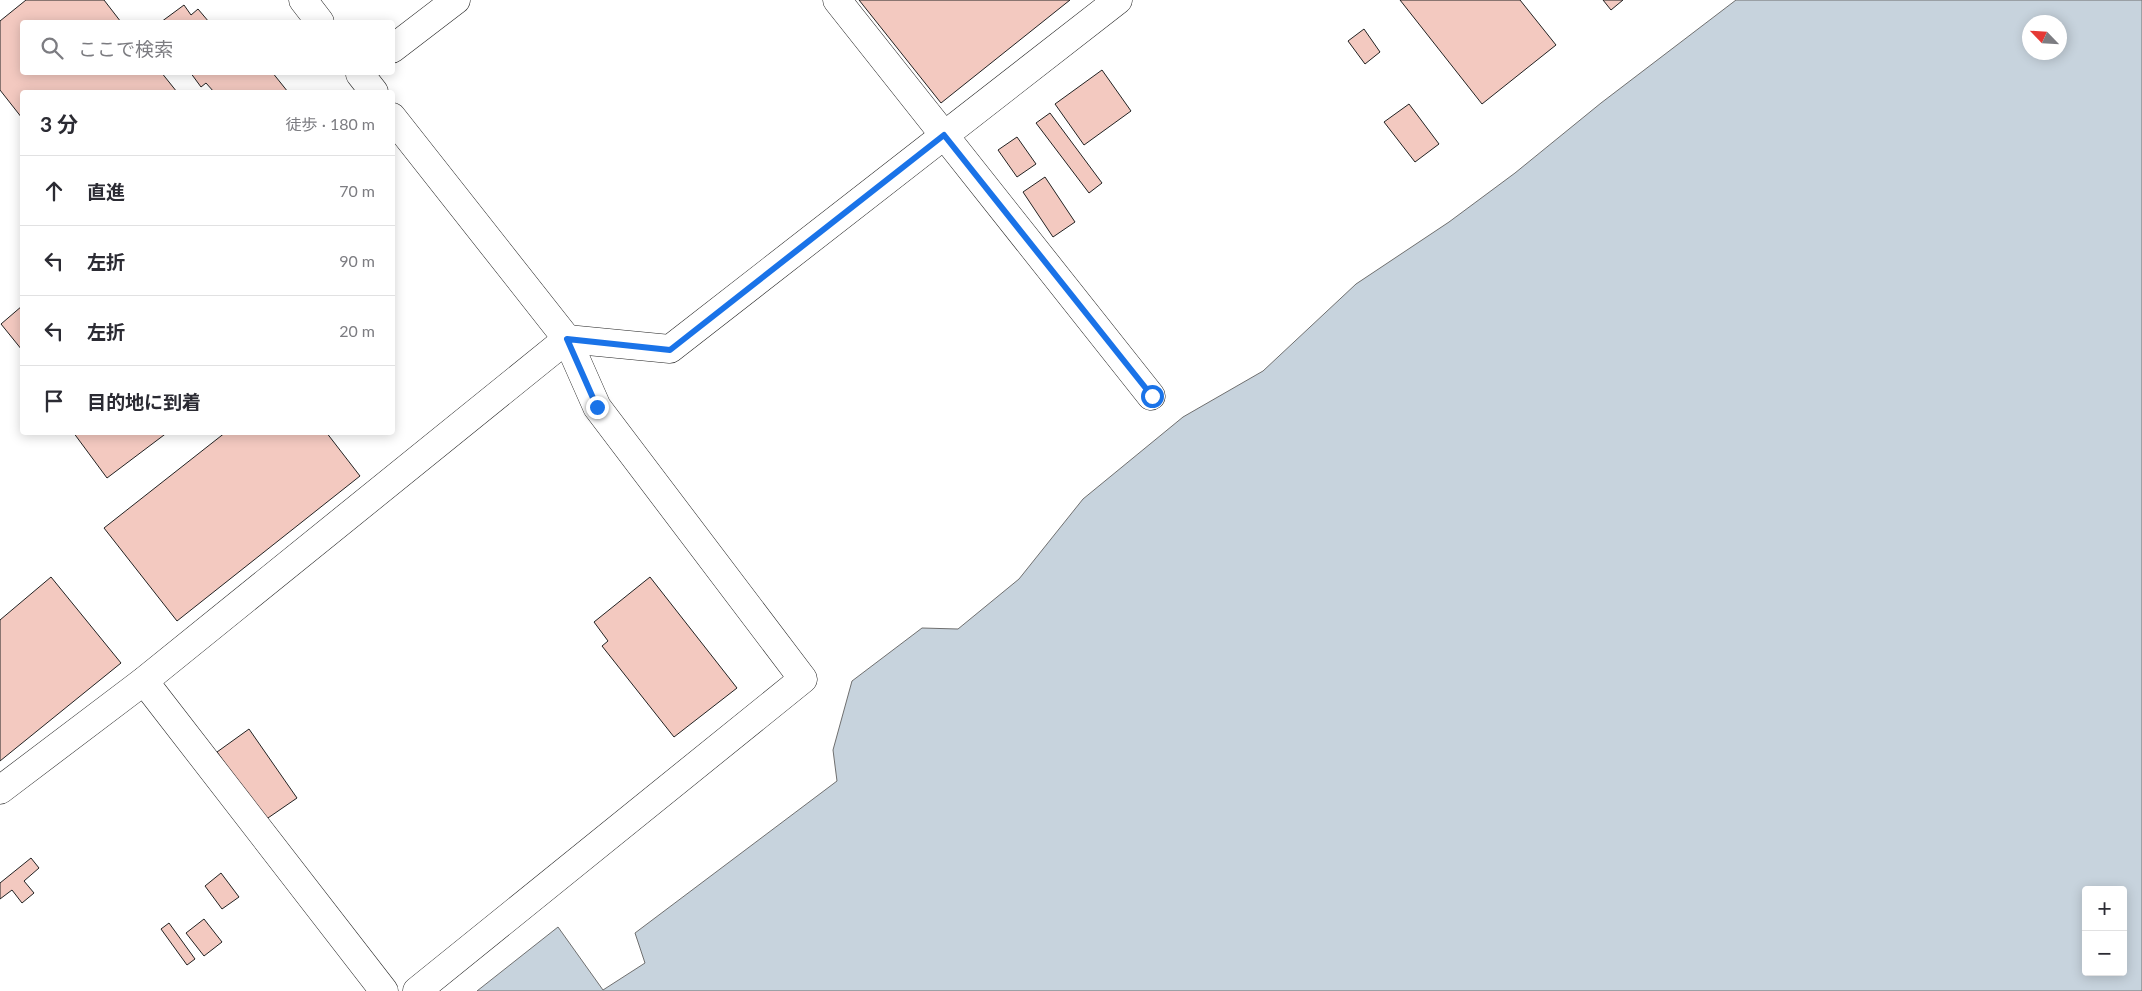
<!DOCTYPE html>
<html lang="ja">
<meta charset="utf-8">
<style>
body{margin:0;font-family:Lato,"Noto Sans JP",sans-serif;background:#f2f2f3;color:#2b2b33}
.controls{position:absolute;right:15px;bottom:15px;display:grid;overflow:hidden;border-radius:5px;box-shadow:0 2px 12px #0003}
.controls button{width:45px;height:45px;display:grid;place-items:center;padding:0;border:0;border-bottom:1px solid #e1e1e2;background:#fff;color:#2b2b33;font:25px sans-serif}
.compass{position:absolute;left:2022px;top:15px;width:45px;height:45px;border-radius:50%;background:#fff;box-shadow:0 2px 12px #0003;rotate:295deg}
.stop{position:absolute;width:15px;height:15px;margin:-11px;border:4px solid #1a73e8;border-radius:50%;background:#fff}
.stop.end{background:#1a73e8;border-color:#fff;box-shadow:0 1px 5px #0008}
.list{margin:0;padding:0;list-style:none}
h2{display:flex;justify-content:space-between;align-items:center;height:65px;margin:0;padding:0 20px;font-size:21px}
h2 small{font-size:16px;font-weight:400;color:#7c7c81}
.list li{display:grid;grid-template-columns:32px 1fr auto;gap:15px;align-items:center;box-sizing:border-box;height:70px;padding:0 20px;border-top:1px solid #e1e1e2}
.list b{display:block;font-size:19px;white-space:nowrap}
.list em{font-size:16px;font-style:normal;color:#7c7c81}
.icon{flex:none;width:28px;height:28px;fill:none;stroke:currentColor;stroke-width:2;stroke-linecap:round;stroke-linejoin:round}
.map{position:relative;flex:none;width:2142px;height:991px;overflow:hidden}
.search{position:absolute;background:#fff;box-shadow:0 2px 12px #0003;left:20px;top:20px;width:375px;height:55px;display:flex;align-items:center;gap:12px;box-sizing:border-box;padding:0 18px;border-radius:5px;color:#7c7c81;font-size:19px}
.panel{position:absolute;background:#fff;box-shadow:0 2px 12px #0003;left:20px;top:90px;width:375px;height:345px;border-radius:5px}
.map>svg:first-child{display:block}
.water{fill:#c7d3dd;stroke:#6f6f6f;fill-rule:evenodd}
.building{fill:#f3c9c0;stroke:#222}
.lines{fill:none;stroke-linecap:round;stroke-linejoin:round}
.minor-casing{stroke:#222;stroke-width:29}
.tertiary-casing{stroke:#222;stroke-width:29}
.minor{stroke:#fff;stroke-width:28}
.tertiary{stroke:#fff;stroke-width:28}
.route{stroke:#1a73e8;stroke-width:6}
</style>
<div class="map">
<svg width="2142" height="991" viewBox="0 0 2142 991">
<rect width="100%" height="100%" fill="#fff"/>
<path class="water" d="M1736,0H2142V991H477L558,927L603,990L645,963L635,933L837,781L833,750L852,681L922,628L958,629L1019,579L1083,499L1183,417L1263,371L1356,284L1449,222L1515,173L1601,103ZM2030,22H2060V52H2030ZM2086,890H2123V972H2086Z"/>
<g class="building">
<polygon points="26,0 104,0 121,22 22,22 22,72 161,72 177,92 22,92 22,118 0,90 0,21"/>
<polygon points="859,0 1070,0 941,103"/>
<polygon points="1400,0 1520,0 1556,45 1482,104"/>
<polygon points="1603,0 1623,0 1611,10"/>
<polygon points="184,5 191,15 198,9 209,22 161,22"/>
<polygon points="1364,29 1380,52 1365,64 1348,41"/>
<polygon points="1102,70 1131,111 1084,145 1055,104"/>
<polygon points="190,72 272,72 288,92 214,92 206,83 201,87"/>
<polygon points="1409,104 1439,144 1415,162 1384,122"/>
<polygon points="1050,113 1102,183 1089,193 1036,123"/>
<polygon points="1017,137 1036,164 1017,177 998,150"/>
<polygon points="1045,177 1075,222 1053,237 1023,192"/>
<polygon points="22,306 22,350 1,324"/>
<polygon points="73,432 168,432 107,478"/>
<polygon points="226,432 326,432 360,476 177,621 104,528"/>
<polygon points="51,577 121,663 0,761 0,620"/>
<polygon points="650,577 737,688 674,737 602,646 608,641 594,622"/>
<polygon points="249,729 297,798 265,820 217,752"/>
<polygon points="31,858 39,868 24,881 34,893 22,903 12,890 0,899 0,883"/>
<polygon points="221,873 239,897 222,909 205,886"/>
<polygon points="204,919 222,942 204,956 186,933"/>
<polygon points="169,923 195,959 187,965 161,929"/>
</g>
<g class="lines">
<g class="minor-casing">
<g id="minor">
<polyline points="303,0 320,22"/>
<polyline points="944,135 1151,396"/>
<polyline points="144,681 384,991"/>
</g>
</g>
<g class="tertiary-casing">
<g id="tertiary">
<polyline points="837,0 944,135"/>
<polyline points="392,49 456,0"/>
<polyline points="362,72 360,74 374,92"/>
<polyline points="392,117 567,339 597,407 803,679 417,991"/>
<polyline points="0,790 144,681 567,339 670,349 1118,0"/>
</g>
</g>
<use href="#minor" class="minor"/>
<use href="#tertiary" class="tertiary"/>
</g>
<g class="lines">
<polyline class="route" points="597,407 567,339 670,350 944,135 1152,396"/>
</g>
</svg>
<div class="controls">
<button>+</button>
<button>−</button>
</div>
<svg class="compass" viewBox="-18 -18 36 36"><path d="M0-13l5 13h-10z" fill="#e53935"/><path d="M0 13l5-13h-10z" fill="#7c7c81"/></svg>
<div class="stop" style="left:1152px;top:396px"></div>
<div class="stop end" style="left:597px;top:407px"></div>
<div class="search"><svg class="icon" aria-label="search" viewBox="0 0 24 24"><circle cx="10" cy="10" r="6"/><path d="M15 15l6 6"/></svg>ここで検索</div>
<section class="panel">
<h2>3 分<small>徒歩 · 180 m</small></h2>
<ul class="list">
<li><svg class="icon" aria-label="ahead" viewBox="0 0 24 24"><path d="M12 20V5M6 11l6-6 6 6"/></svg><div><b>直進</b></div><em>70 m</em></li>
<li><svg class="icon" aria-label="left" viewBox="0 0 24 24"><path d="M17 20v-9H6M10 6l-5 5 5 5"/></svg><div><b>左折</b></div><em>90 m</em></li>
<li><svg class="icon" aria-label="left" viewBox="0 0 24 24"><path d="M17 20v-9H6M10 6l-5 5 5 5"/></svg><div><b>左折</b></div><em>20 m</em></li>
<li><svg class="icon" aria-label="arrive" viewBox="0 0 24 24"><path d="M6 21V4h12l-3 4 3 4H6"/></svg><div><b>目的地に到着</b></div></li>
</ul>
</section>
</div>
